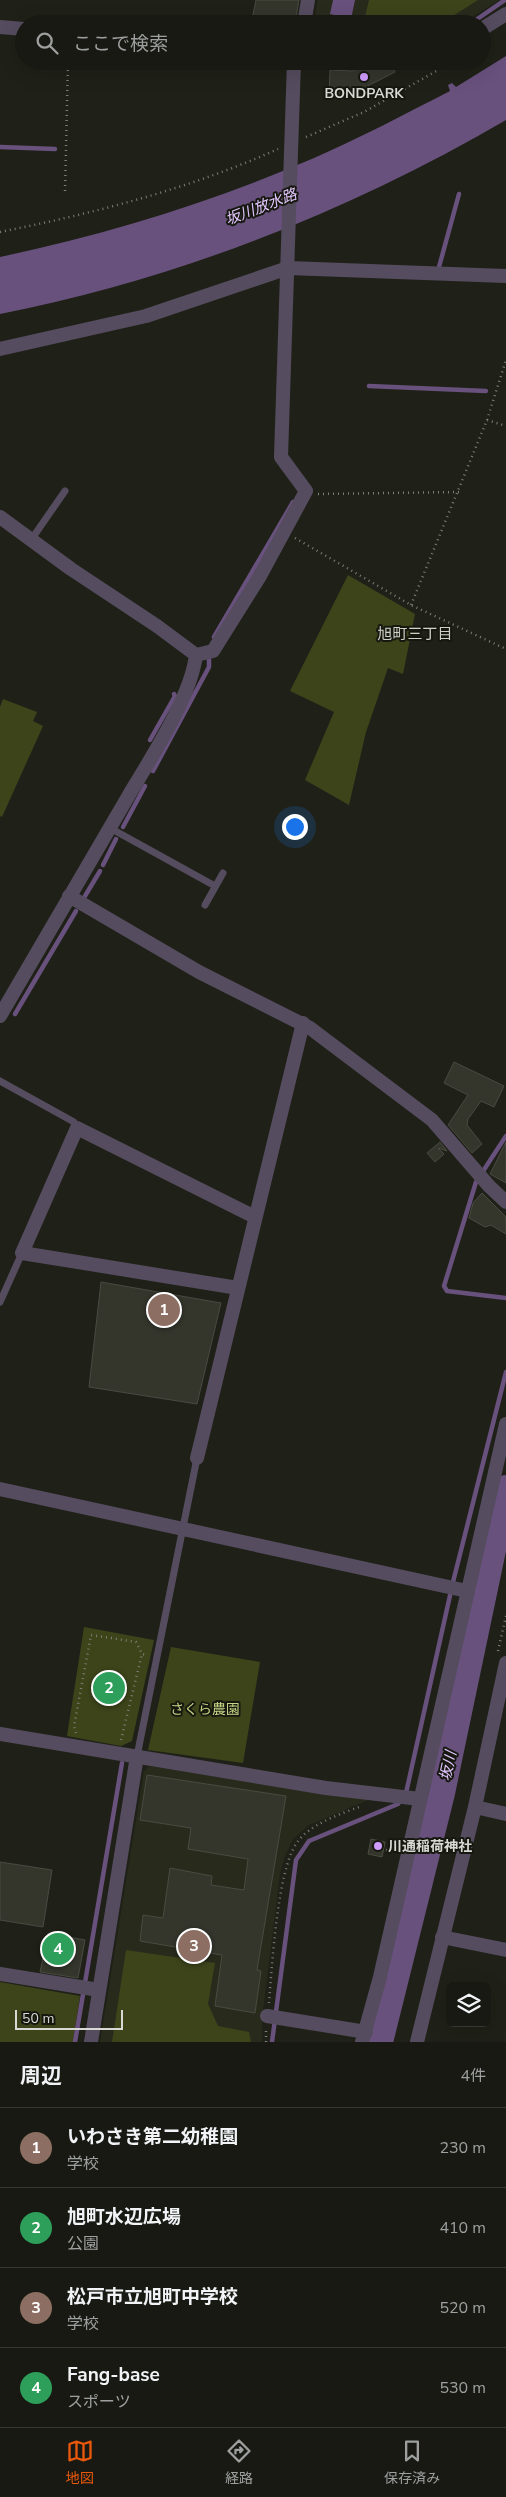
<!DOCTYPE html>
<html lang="ja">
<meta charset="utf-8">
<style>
body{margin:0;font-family:"Nunito Sans","Noto Sans JP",sans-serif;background:#242620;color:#f1f3f6}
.controls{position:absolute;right:15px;bottom:15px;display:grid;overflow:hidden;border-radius:8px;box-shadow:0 5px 20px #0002}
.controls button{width:45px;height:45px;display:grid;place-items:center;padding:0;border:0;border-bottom:1px solid #363832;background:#171912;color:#f1f3f6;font:25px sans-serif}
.scale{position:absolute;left:15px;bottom:12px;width:108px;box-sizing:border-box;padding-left:5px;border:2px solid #d8d9d4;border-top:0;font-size:14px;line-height:18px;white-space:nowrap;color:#d8d9d4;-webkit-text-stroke:4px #16180f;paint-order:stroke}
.you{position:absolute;left:294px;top:826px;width:18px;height:18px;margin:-12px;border:4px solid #fff;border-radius:50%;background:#1a73e8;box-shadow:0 0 0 8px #1a73e833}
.badge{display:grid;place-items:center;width:32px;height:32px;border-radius:50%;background:#ea580c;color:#fff;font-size:16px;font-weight:700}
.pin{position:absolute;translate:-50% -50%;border:2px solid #fff;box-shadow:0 1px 5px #0006}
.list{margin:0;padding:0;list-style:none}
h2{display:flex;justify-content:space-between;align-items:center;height:65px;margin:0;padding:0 20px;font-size:21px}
h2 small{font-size:16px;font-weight:400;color:#9ea09f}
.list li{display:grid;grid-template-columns:32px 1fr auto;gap:15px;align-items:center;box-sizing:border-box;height:80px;padding:0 20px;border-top:1px solid #363832}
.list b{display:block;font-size:19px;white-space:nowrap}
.list p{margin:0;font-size:16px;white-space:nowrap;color:#9ea09f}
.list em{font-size:16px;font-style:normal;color:#9ea09f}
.icon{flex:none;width:28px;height:28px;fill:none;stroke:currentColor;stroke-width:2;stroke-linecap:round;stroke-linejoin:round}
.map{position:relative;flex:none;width:506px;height:2042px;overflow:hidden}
.search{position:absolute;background:#171912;box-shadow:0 5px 20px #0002;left:15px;right:15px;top:15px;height:55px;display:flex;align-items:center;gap:12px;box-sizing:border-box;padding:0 18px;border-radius:28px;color:#9ea09f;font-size:19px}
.sheet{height:385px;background:#171912}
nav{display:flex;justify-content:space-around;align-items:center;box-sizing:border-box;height:70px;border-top:1px solid #363832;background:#171912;font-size:14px;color:#9ea09f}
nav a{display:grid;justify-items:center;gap:2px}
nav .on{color:#ea580c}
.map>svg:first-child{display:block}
.built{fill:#282b1c}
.green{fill:#3d441a}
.water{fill:#68517d}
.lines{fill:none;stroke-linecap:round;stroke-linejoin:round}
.stream{stroke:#68517d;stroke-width:4.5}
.river{stroke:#68517d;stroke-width:26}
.building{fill:#34362c;stroke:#494b42}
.path{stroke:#7d7e77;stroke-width:2.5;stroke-dasharray:1 4;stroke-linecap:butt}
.service{stroke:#564c5f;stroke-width:7}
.minor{stroke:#564c5f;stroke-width:14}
.poi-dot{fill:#d09dfe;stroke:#16180f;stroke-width:2}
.labels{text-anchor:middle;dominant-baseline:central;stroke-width:4;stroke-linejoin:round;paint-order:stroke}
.poi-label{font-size:14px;font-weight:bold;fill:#d8d9d4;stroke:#16180f}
.park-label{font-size:14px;fill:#c5d384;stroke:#16180f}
.water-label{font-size:15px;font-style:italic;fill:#e2c5fe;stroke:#16180f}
.neighbourhood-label{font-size:15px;fill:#ced1c5;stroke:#16180f}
</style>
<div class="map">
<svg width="506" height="2042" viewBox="0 0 506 2042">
<rect width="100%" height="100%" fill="#1f2118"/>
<g class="built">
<polygon points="318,0 499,0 461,24 313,24"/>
<polygon points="150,1766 321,1793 373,1798 309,1825 293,1839 285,1856 280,1874 262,2018 262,2042 100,2042 144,1771"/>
</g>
<g class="green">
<polygon points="369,0 478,0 445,21 364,21"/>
<polygon points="348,575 415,614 403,674 388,668 366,732 349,805 305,780 334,712 290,691"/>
<polygon points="3,699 37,712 33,721 43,726 2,817 0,816 0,707"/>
<polygon points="84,1627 154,1640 132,1741 121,1746 67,1736"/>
<polygon points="171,1647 260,1662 243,1763 148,1750"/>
<polygon points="126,1950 215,1963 208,2004 218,2026 249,2032 251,2042 112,2042"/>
<polygon points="0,1982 80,1996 73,2042 0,2042"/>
</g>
<g class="water">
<polygon points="333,0 355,0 351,19 330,14"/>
<path d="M506,56V120C350,211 178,279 0,314V257C108,234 213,202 314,158C360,138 405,114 450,91L448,85L452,83L456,87Z"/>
</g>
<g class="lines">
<g class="stream">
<polyline points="470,24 505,0"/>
<polyline points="0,147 55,149"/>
<polyline points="439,267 459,194"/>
<polyline points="369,386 486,391"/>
<polyline points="214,637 293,502"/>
<polyline points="150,740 175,696 174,694"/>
<polyline points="153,771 209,667 209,655"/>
<polyline points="123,827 145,786"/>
<polyline points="103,865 116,839"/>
<polyline points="85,896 100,871"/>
<polyline points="15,1014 76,911"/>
<polyline points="506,1136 476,1182 444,1286 447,1291 506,1298"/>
<polyline points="75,2042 122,1763"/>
<polyline points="272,2042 296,1860 309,1841 398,1804 406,1793 453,1582 506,1372"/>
</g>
<polyline class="river" points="380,2042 442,1793 506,1488"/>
</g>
<g class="building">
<polygon points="256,0 299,0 295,24 251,24"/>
<polygon points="383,61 389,61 395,72 348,96 329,95 330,70 353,71 364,65 366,69"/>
<polygon points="454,1062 504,1086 494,1107 481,1101 468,1119 467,1125 482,1144 472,1153 448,1125 468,1095 444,1083"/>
<polygon points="440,1142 447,1151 438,1148 444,1154 435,1162 427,1153"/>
<polygon points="506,1142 506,1183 490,1174"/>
<polygon points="482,1193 506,1217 506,1234 491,1225 485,1227 469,1218 473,1203"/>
<polygon points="101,1282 221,1303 197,1404 89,1387"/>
<polygon points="147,1775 286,1796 257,1970 261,1971 255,2013 215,2006 222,1955 140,1941 143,1915 163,1918 170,1868 212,1876 211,1885 244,1890 248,1859 188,1849 191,1828 140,1820"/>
<polygon points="371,1839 385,1842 382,1857 368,1854"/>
<polygon points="0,1862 52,1870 43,1927 0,1920"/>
<polygon points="48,1933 85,1940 78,1978 40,1972"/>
</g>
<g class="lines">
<g class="path">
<polyline points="306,137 364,112 454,61"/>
<polyline points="65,191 68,61"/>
<path d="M0,232C95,213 189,189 278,149"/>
<polyline points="487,420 506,426"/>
<polyline points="318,494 459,492"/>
<polyline points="295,538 411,605 506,649"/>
<polyline points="411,605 487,420 506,360"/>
<polyline points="498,1651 506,1616"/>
<polyline points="76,1733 74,1726 91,1635 136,1642 142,1654 147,1655"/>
<polyline points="121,1740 142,1654"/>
<polyline points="386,1850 394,1852"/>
<path d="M269,2003C272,1967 277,1873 296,1844C309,1824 340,1814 362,1806"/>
<polyline points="266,2042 266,2029"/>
</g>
<g class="service">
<polyline points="31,540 65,491"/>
<polyline points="110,828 215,886"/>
<polyline points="205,905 223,873"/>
<polyline points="0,1081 74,1122 77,1128"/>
<polyline points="0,1302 22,1253"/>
<polyline points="137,1756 197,1458"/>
</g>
<g class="minor">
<polyline points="304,24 308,0"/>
<polyline points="0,27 24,29"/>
<polyline points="482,29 506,14"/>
<polyline points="0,349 146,316 288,268 506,276"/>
<path d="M0,517L71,569L157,626L196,655C191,697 151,758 129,795C86,869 43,943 0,1016"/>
<polyline points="196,655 213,651 260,576 306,491 281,457 294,61"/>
<polyline points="69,896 199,972 310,1028 432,1120 489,1186 506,1202"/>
<polyline points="238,1288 22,1253 77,1128 255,1217"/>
<polyline points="197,1458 303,1023"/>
<polyline points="0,1489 467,1591"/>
<polyline points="0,1734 326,1788 420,1799"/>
<polyline points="475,1807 506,1814"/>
<polyline points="442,1937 506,1950"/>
<polyline points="0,1974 99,1990"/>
<polyline points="267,2016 366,2032"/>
<polyline points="91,2042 137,1756"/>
<polyline points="362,2042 380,1977 506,1424"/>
<polyline points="417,2042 475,1807 506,1663"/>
</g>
</g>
<g class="poi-dot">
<circle cx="364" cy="77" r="5"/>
<circle cx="378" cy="1846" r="5"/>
</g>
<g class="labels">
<g class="poi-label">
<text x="364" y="93">BONDPARK</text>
<text x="388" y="1846" text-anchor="start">川通稲荷神社</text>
</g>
<g class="park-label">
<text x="205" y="1709">さくら農園</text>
</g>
<g class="water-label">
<text transform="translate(261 207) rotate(-21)">坂川放水路</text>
<text transform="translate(448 1766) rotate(-78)">坂川</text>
</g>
<g class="neighbourhood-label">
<text x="415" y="634">旭町三丁目</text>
</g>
</g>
</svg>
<div class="controls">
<button><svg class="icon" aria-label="layers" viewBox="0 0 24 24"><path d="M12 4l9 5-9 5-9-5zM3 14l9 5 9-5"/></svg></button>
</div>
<div class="scale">50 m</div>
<div class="you"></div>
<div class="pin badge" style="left:164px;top:1310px;background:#8d6e63">1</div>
<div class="pin badge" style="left:109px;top:1688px;background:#2e9e5b">2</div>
<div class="pin badge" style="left:194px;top:1946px;background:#8d6e63">3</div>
<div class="pin badge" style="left:58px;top:1949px;background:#2e9e5b">4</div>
<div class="search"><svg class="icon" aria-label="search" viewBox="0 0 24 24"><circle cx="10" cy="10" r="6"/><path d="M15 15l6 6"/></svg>ここで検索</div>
</div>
<section class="sheet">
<h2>周辺<small>4件</small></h2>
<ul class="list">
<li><span class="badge" style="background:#8d6e63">1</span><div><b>いわさき第二幼稚園</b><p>学校</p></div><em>230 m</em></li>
<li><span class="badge" style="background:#2e9e5b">2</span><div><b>旭町水辺広場</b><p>公園</p></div><em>410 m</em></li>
<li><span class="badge" style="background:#8d6e63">3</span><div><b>松戸市立旭町中学校</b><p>学校</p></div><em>520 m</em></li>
<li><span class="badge" style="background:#2e9e5b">4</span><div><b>Fang-base</b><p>スポーツ</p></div><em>530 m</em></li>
</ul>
</section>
<nav>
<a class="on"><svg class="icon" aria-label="map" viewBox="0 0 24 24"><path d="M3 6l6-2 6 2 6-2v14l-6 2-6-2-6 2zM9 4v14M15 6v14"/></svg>地図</a>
<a><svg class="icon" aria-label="directions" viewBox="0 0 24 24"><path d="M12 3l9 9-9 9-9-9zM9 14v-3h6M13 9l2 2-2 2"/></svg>経路</a>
<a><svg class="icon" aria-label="saved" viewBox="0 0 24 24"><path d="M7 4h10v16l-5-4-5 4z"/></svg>保存済み</a>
</nav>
